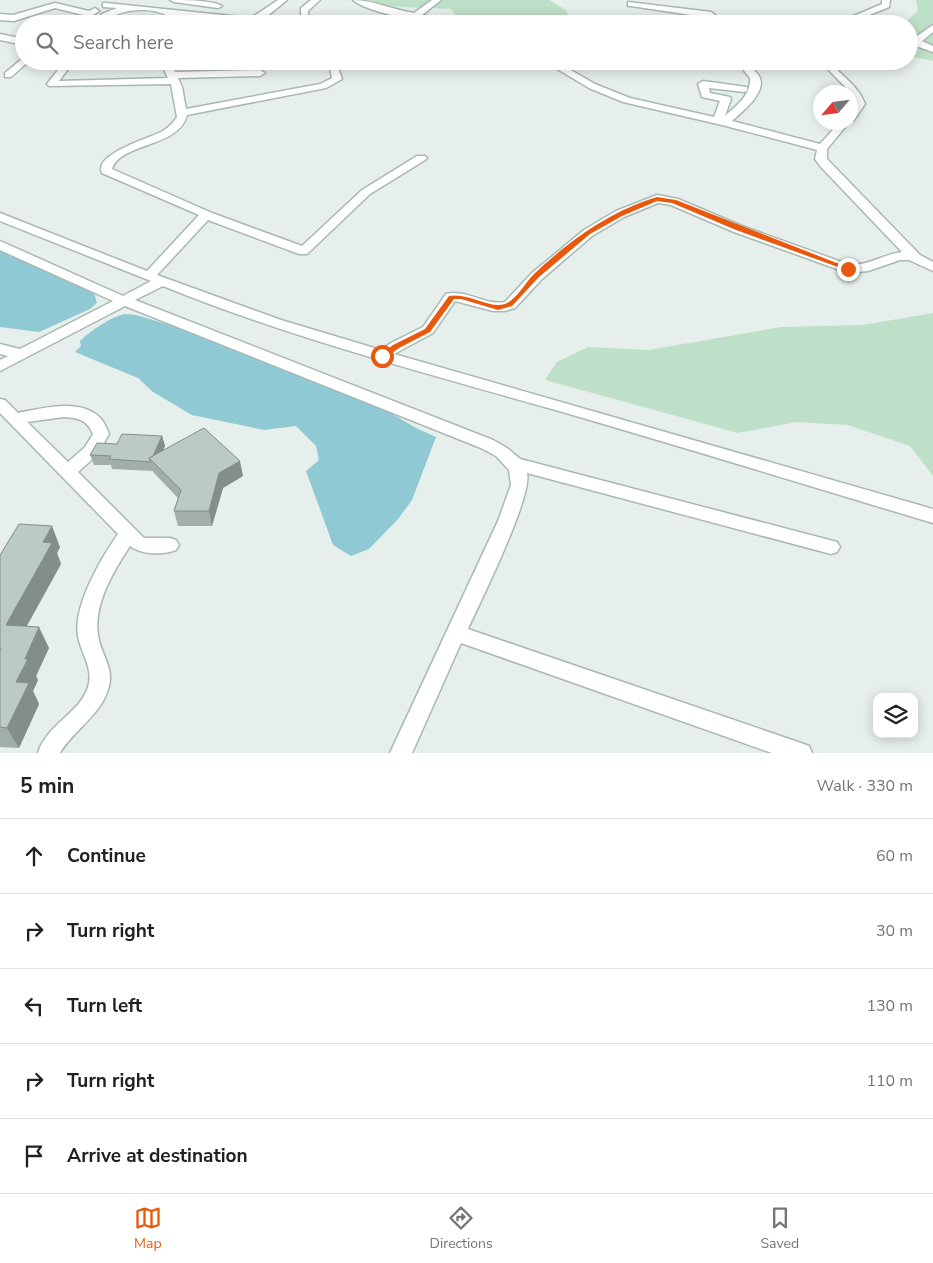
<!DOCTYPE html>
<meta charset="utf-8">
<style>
body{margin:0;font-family:"Nunito Sans",sans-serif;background:#f6f6f6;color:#202124}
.controls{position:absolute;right:15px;bottom:15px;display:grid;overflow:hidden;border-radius:10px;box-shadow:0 2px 12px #0003}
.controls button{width:45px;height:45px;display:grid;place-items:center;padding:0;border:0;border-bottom:1px solid #e0e0e0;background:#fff;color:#202124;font:25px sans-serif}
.compass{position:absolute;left:813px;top:85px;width:45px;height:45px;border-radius:50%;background:#fff;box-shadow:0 2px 12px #0003;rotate:242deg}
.stop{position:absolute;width:15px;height:15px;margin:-11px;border:4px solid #ea580c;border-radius:50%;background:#fff}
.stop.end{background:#ea580c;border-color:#fff;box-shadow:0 1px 5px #0008}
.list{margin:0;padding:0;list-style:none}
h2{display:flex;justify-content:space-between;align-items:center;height:65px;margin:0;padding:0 20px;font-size:21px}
h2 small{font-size:16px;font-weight:400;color:#757577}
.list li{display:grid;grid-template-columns:32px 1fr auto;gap:15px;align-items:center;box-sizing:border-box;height:75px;padding:0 20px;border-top:1px solid #e0e0e0}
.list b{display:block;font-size:19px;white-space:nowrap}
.list em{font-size:16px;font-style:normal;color:#757577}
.icon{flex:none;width:28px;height:28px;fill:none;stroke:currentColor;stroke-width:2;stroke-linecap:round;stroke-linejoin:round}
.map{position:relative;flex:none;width:933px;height:753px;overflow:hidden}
.search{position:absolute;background:#fff;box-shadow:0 2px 12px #0003;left:15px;right:15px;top:15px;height:55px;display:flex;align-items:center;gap:12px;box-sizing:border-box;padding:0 18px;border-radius:28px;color:#757577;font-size:19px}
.sheet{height:440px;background:#fff}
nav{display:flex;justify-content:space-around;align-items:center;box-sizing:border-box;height:70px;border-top:1px solid #e0e0e0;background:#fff;font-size:14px;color:#757577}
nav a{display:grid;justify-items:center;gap:2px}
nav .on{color:#ea580c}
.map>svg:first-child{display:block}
.green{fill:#bfe0c8}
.water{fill:#8ec9d4}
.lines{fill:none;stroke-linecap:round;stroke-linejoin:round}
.minor-casing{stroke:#a8b8b2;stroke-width:3}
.minor{fill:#fff;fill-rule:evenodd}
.wall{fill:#a1aea9}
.shaded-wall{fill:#838d89}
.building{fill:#bbcac4;stroke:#838d89}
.route{fill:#ea580c}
</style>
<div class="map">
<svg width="933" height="753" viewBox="0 0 933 753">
<rect width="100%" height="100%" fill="#e6efeb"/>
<g class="green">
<polygon points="369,0 549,0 567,11 569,24 461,24 451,9 384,6"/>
<polygon points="916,0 933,0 933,61 909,56 909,24 903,24 918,11"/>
<polygon points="933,313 933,476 910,446 848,425 796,422 738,433 545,380 557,362 588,347 649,350 781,327 863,325"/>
</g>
<g class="water">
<polygon points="0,249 94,293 97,303 90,309 39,332 0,327"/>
<path d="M125,314L136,315L173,326L222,344L389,412L416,428L436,437L412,500L398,519L369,549L351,556L333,545L306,471L319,460L316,446L296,426L264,430L192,415L153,392L138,378L75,352L81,346L80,341C92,330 108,318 125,314Z"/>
</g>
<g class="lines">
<g class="minor-casing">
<g id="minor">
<path d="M170,0C183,0 212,0 222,6L218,8L174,2Z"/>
<path d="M278,0H287L260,22L251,24L176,16V24H168V16C151,6 116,8 104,24H95L102,14L117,8L103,7V3H106L251,18Z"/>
<polygon points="311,0 320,0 308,11 308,22 294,24 301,19 301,8"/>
<path d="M353,0C373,0 393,10 414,13L432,0H441L422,15L466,24C440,24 373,16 353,0Z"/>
<polygon points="882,0 890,0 889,7 847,24 835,24 882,4"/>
<polygon points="628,2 711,12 715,15 711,18 631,6 628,6"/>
<polygon points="55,3 89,11 95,8 99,11 80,24 70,24 83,15 55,8 14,21 0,20 0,14 13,15"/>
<polygon points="933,25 933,32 922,41 933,46 933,52 916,46 913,40 914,38"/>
<polygon points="0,34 24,39 24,45 0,40"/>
<polygon points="22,59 24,59 24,61 29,61 11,77 5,77 5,73"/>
<path d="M65,61H74L59,81L168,78L160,61H170L175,72L260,70L265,73L260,76L178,78L182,87L186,109L320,84L332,78L330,68L322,61C336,61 338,66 342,79L326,88L187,115C179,148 121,142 112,169L212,213L302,246L362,190L417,156H425L427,158L425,160L370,194L307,254H299L208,220L157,275L281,320L381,350L391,343L423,327L446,294C467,289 485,306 505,302L532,273L584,230L616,211L657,195L678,199L742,226L850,265C868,266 884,254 902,252L821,167L815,159L817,150L722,125L623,102L589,88L544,61H555L595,84L630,98L714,117L720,101L702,97L698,84L703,81L747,87V91L744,92L709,88L710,93L730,97L731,99L725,116C737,105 751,95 750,78L736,61H745C749,66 756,71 759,76C768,92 742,112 732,121L820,144L840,122L850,121L827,149V159L920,255L933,262V271L909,260H900L868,271L848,273L734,232L671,205L658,203L624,217L592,236L542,279L515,308L505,311H493L455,301L433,333L394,354L933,509V523C806,485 680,446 552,409C421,372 289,337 163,286L135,300L493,440L507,448L520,459L837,542L840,547L837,552L831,554L527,473C533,496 480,602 468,629L801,743L809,746L812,753H772L461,643L412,753H390L498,521L511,485L509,470L496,456L481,448L125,306L0,371V360L8,356L0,354V344L20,349L113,301L0,250V241L123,296L151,281L0,221V213L147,271L199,215L102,173C93,154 150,138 163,131C169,127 173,123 177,117L171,84L49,86L47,84Z"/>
<path d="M820,61H829C841,76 858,85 865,104L854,120L850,121V110L855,104L850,92Z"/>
<path d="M0,399L5,400L18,413C43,408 83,397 102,420C105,424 107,429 109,434L97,455L78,472L144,538H170L176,540L179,545L176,550C162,555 142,555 130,546C114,570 93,605 98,635C100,653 114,667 109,686C102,715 74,729 60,753H38C46,725 81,712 88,687C94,668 81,654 78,636C73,606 101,558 118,534L0,413ZM64,417C79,418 87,420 93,434L85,447L68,462L27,422Z"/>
</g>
</g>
<use href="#minor" class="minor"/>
</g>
<g class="wall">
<polygon points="162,436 165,446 163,451 243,476 223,488 212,526 178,526 174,511 178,498 154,473 153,471 112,469 111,465 94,465 90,455 117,444"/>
<polygon points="60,547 57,553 61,564 27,626 49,648 36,676 38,680 33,691 39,704 19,748 0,747 0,555"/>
</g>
<g class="shaded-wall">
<polygon points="162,436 165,446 156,465 151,460"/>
<polygon points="240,461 243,476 223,488 212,526 209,511 219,473"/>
<polygon points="52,526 60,547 57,553 61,564 16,645 6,625 43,542"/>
<polygon points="39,627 49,648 36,676 38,680 33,691 39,704 19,748 7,728 16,682 25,659"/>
</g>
<g class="building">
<polygon points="204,428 240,461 219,473 209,511 174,511 181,490 149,458"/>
<polygon points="122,434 162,436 153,456 149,458 151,462 109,459 111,456 90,455 97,443 117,444"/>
<polygon points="19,524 52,526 43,542 52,543 6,625 39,627 25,659 28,659 16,682 29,683 7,728 0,727 0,650 1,649 0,649 0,555"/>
</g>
<path class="route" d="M657,197L676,200L852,269L846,270L736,230L672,203L657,201L622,216L590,234L539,277L512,306L498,310L461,299H454L430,332L399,348L385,358L379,356L393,345L425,329L449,296C468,292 489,309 505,304C516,300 525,283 534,274C569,241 610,211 657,197Z"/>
</svg>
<div class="controls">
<button><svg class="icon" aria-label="layers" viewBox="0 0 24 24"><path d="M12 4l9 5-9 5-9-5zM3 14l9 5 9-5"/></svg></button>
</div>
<svg class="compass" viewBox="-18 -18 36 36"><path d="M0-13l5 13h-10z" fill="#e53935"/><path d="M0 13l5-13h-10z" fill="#757577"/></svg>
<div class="stop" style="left:382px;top:356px"></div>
<div class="stop end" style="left:848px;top:269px"></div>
<div class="search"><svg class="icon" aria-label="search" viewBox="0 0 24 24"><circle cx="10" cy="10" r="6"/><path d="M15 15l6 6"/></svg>Search here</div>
</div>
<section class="sheet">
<h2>5 min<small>Walk · 330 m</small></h2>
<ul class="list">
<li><svg class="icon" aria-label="ahead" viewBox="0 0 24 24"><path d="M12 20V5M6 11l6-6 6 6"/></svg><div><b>Continue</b></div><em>60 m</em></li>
<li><svg class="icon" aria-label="right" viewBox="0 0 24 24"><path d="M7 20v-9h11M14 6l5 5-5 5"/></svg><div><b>Turn right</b></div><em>30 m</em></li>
<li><svg class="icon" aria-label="left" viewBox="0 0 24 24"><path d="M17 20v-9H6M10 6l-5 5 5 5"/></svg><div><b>Turn left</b></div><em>130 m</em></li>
<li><svg class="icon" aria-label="right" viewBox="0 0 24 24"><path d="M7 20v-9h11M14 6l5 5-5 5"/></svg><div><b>Turn right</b></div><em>110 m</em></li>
<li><svg class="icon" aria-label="arrive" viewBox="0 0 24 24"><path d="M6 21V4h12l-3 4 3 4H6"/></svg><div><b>Arrive at destination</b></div></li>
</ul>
</section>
<nav>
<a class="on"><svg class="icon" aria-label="map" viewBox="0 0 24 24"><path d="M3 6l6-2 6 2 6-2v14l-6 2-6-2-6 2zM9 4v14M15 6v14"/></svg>Map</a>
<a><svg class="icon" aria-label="directions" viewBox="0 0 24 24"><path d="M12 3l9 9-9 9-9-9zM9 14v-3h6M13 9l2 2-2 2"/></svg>Directions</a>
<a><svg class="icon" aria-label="saved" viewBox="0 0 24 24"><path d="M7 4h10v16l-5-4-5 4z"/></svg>Saved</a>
</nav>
